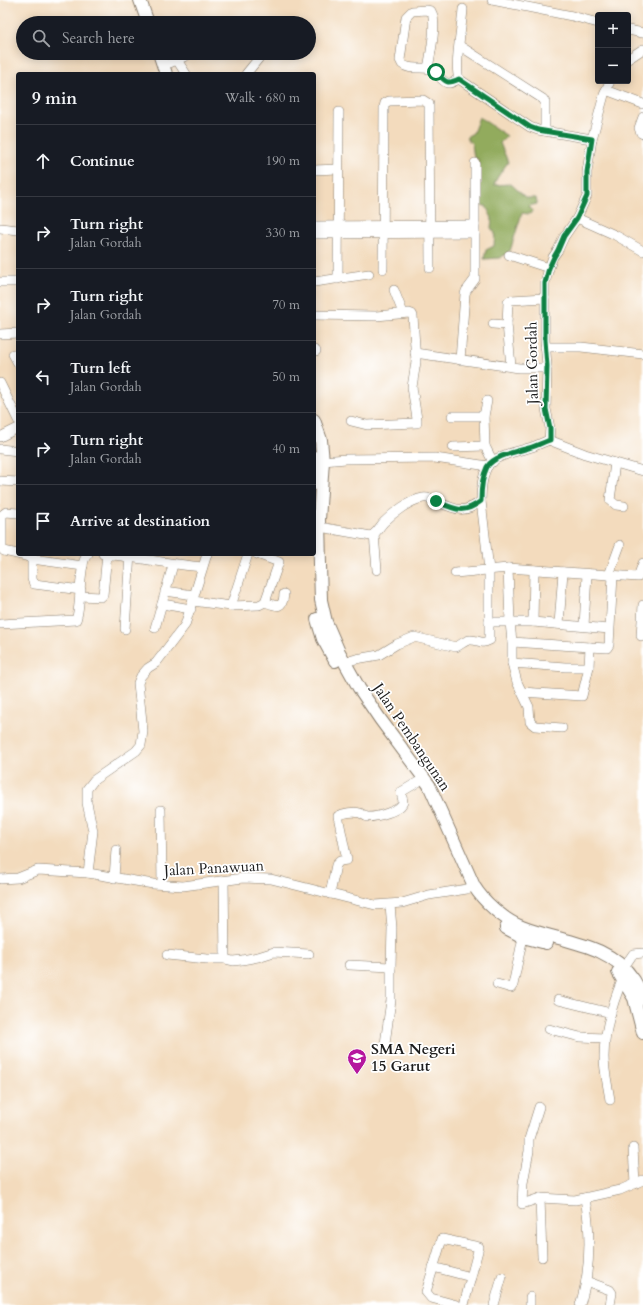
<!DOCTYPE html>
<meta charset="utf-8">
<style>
body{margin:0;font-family:Cardo,serif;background:#20242c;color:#f1f3f6}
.controls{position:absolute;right:12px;top:12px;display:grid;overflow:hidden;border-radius:4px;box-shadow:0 2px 10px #0003}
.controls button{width:36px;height:36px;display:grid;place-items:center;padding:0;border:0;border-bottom:1px solid #363941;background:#171b24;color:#f1f3f6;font:20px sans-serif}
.stop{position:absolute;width:12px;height:12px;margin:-9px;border:3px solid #0b8043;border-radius:50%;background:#fff}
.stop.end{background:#0b8043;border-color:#fff;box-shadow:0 1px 4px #0008}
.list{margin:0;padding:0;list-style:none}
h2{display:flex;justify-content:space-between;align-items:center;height:52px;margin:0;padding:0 16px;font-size:17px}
h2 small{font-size:13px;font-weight:400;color:#9ea1a6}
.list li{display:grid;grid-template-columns:26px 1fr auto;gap:12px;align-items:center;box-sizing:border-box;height:72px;padding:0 16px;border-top:1px solid #363941}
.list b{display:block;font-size:15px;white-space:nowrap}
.list p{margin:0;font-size:13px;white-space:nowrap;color:#9ea1a6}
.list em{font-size:13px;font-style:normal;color:#9ea1a6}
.icon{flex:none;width:22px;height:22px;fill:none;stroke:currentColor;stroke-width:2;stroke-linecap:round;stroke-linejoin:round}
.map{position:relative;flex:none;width:643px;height:1305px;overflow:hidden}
.search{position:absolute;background:#171b24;box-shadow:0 2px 10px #0003;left:16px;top:16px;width:300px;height:44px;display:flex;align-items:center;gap:10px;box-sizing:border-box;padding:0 14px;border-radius:22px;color:#9ea1a6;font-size:15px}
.panel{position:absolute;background:#171b24;box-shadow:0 2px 10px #0003;left:16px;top:72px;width:300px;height:484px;border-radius:4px}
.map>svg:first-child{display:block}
.forest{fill:#92ab5d;stroke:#57643c}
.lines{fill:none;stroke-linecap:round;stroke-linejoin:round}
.minor-casing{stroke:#887c6c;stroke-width:10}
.major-casing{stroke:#887c6c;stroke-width:14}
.minor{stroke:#fff;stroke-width:9}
.major{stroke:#fff;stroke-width:12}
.route{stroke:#0b8043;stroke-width:5}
.labels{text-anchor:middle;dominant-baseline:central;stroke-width:3.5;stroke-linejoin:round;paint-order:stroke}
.street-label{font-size:15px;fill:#1c1c1c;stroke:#fff}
.poi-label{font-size:15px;font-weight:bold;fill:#1c1c1c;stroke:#fff;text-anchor:start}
</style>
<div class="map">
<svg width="643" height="1305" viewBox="0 0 643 1305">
<rect width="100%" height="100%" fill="#fff"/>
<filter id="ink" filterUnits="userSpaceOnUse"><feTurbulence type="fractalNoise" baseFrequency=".025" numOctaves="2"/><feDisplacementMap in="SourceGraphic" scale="8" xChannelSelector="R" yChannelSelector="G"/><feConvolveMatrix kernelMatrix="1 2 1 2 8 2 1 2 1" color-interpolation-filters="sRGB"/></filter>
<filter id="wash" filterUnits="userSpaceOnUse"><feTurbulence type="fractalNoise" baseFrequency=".012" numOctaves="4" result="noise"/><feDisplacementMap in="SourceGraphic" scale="16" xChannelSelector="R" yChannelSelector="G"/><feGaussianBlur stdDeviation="0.9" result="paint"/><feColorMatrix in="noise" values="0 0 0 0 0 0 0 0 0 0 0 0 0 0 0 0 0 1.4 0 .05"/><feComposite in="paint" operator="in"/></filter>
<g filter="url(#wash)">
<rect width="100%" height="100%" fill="#f3dbbd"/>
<polygon class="forest" points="479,117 507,136 500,143 508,162 497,178 494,185 511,184 526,198 536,198 537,204 528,206 533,212 529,214 522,213 510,251 500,258 484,259 486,250 494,246 495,233 491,228 492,218 486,206 479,205 478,159 474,158 472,144 466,137 473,133"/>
</g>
<g filter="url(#ink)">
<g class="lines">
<g class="minor-casing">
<g id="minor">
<polyline points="492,0 572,16 598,23"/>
<path d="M463,9C462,27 454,64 459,79L530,127L538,130L592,139"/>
<polyline points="628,30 643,33"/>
<polyline points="460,46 543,99 545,102 545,131"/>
<polyline points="628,59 643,49"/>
<polyline points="177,60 186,74"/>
<polyline points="170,63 186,56 188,53"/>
<path d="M428,69C430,55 438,22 431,11L426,10L412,11L406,17L400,60L402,64C410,71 420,66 430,69C437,72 440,80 447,83C451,84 456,80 459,79"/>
<polyline points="246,74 263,53"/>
<polyline points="606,90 643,104"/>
<polyline points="643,117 639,128 641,133 643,134"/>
<polyline points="314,170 338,169"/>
<polyline points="577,218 615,235 643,251"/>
<polyline points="314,226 475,225"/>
<polyline points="0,228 18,230"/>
<polyline points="314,234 475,233"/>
<polyline points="509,255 549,268"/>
<polyline points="383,269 384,107 385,103 389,101 423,100 429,104 430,268"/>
<polyline points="338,279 339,112"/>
<polyline points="0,282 18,282"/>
<polyline points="314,282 369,274"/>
<polyline points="394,290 403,313"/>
<polyline points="314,315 376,316 409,313 412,314 413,316 416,362 412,387 417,419 417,423 367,425 351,421"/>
<polyline points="493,324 506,325 507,324 508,302 511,300 545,298"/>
<polyline points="507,324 511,366"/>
<polyline points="0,334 18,333"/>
<polyline points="545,347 581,347 643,354"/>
<polyline points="314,350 316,351"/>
<polyline points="415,353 519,368 547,368"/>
<polyline points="13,354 18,363"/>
<polyline points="460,360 465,294 466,291 475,279 475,163"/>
<polyline points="0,383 18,420"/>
<polyline points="487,401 484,416 485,446 493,462"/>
<polyline points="452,416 484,416"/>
<polyline points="0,437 18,428"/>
<polyline points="549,440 585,454 643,471"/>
<polyline points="453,447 485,446"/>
<polyline points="0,449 18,451"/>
<polyline points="323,461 346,459 435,458 488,466"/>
<polyline points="615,463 610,500 616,505 624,506"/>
<polyline points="0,481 18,482"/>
<polyline points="18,513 6,512 2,515 2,549 4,551 26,556 32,559 83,566"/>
<path d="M314,526L371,536C377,533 379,527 384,522C393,513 410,500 423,498C429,497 434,500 438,502C456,510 465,514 481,501C481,490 482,477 487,467C494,455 520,451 532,447C538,445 544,442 549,440L550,428L546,409L547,366L545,340V283L549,268L553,257L558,250L564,237L577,218L587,196V172L592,139L604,95L610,81"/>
<polyline points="374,534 377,570"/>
<path d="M103,554C136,557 169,564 202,567"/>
<polyline points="257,554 279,562 265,602"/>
<polyline points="32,559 32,579 34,584 81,590"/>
<polyline points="508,568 510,622 512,642 512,663 517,682 529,707 530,722 535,726 562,728"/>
<polyline points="455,573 508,568 638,577 643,563"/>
<polyline points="609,575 620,545"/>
<polyline points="165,591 194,595"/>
<polyline points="80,596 101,597 103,595 107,554"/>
<polyline points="193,601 231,606 248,554"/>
<polyline points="162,604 191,609"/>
<path d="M231,606L259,605L265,602C276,606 283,610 284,594"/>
<polyline points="489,622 533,622 609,629"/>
<polyline points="533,622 534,570"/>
<path d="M0,624L76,620C82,606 78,561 88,554"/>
<polyline points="559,624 563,572"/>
<polyline points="584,626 587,574"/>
<polyline points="155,628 173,565"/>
<polyline points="125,629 130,554"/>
<polyline points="641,636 643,605"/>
<polyline points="512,642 590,647 589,667 582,696 522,692"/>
<polyline points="590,647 607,648 609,645 613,576"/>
<polyline points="512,663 565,667 589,667"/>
<path d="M346,664L349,661L356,659L379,655L397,644L414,637L456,647C461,645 466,639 471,640C480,640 480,645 490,640L489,638V570L481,501"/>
<polyline points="161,810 162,884"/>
<polyline points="88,873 93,831 87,803 87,789 94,780 136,751 141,745 143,731 138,683 141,676 148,668 156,663 185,625 207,554"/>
<polyline points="114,878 116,850"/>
<polyline points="0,879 18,878 38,870 88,873 153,884 183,886 243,878 271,879 375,905 402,903 429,895 467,889 474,886"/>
<polyline points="224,881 225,959 233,961 242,960 258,957 274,952 309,954"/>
<path d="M330,894L336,865L340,861L347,860L338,816C343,813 354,811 360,813C363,814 365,817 368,817C376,817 401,811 403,802C403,799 401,795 401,792L418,782"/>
<polyline points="167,955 207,959 225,959"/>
<polyline points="349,965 391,967 392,928 390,905"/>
<polyline points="624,967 633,954 643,953"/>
<polyline points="497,984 511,988 513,985 523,937"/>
<polyline points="558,1000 611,1013"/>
<polyline points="549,1029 580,1037 605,1038"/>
<polyline points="384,1051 391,1000 391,967"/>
<path d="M610,1100C608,1086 604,1071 604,1057C604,1030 613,1002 623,978"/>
<polyline points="539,1107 529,1139 529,1151 523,1183 522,1204 540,1198 575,1200 620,1190 643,1180"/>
<polyline points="633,1148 635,1184"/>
<polyline points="540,1198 542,1257"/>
<polyline points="433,1267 471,1277 464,1305"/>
<polyline points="586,1281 610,1290 612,1293 610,1305"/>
<polyline points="457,1305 431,1298 426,1292 442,1239 479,1247 471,1277"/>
<polyline points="494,1305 502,1277"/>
<polyline points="530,1305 530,1297"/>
<path d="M580,1305C591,1270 591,1234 585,1198"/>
</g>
</g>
<g class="major-casing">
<g id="major">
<polyline points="140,0 148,23"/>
<polyline points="159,53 166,74"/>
<path d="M314,420L321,440L323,461L319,520L320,565L321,600L326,622L339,652L359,688L380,719L429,785L474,886C483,901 504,920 522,927C560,942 609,942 634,980C637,985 641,992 643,999"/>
<polyline points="314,457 315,483"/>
<polyline points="317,619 323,639 335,661"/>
<polyline points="506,928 523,937 546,943"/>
<polyline points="618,972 634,998 643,1033"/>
</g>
</g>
<use href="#minor" class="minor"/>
<use href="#major" class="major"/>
</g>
</g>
<g class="lines" filter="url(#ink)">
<path class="route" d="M436,501C454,509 463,515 481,501C481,490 482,477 487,467C494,455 520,451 532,447C538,445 544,442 550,440V428L546,409L547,366L545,340V283L549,268L554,257L558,250L564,236L577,218L587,196V172L592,139L538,130L530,127L459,79C446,85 446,82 436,72"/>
</g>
<defs>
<g id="school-pin" transform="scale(1)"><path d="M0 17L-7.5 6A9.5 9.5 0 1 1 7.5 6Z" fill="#b5179e" stroke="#fff"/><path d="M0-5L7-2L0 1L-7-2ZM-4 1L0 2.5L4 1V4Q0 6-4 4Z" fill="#fff"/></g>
</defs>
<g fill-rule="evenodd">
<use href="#school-pin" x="357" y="1058"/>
</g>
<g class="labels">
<g class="street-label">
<text transform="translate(532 363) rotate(-91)">Jalan Gordah</text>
<text transform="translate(412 737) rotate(56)">Jalan Pembangunan</text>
<text transform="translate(214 868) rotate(-3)">Jalan Panawuan</text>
</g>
<g class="poi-label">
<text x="371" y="1049">SMA Negeri<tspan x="371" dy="17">15 Garut</tspan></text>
</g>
</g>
</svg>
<div class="controls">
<button>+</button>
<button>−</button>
</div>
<div class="stop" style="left:436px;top:72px"></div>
<div class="stop end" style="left:436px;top:501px"></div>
<div class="search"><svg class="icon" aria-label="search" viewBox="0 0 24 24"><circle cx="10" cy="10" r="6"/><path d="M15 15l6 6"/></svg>Search here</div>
<section class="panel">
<h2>9 min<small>Walk · 680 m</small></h2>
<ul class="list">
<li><svg class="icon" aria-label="ahead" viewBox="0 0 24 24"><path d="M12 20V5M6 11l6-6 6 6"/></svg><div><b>Continue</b></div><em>190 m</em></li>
<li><svg class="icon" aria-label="right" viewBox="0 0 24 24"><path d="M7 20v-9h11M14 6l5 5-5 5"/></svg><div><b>Turn right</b><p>Jalan Gordah</p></div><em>330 m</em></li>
<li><svg class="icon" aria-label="right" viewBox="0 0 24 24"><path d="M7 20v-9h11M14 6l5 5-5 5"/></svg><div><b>Turn right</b><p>Jalan Gordah</p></div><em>70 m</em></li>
<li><svg class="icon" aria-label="left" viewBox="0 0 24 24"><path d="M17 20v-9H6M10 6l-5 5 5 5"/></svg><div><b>Turn left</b><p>Jalan Gordah</p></div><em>50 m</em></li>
<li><svg class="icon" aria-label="right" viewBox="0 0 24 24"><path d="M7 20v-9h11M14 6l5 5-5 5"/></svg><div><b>Turn right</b><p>Jalan Gordah</p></div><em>40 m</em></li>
<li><svg class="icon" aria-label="arrive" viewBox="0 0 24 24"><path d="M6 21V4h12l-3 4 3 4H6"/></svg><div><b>Arrive at destination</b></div></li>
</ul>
</section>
</div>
